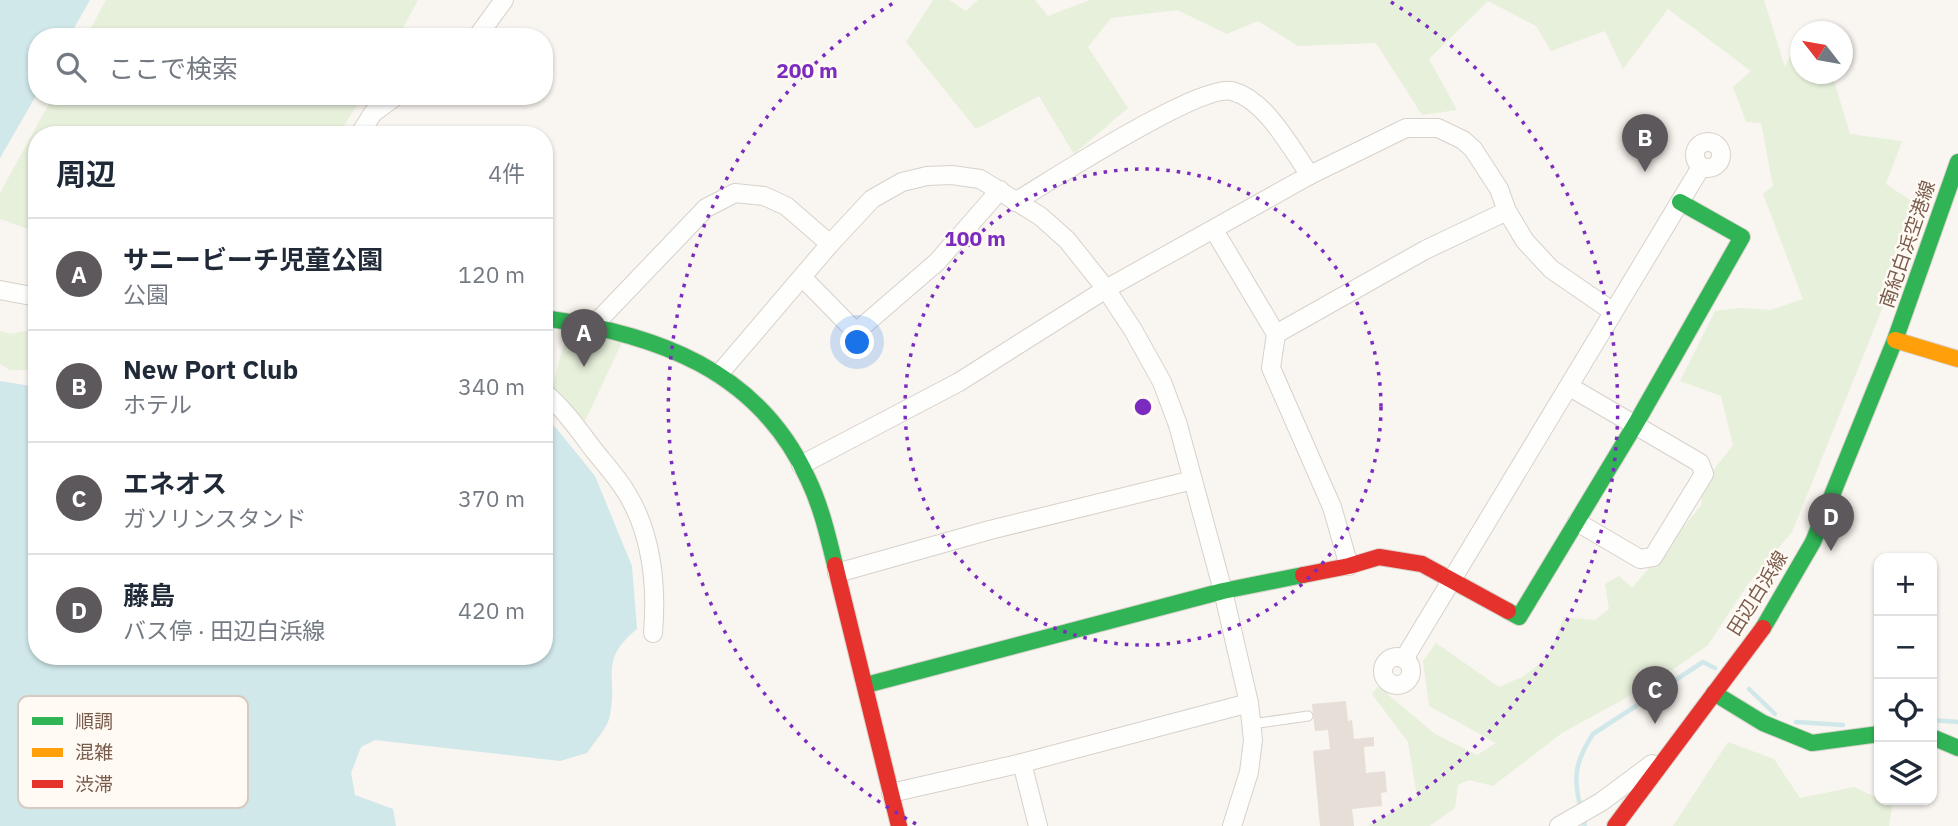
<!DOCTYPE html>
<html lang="ja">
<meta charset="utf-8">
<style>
body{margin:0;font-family:"IBM Plex Sans","Noto Sans JP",sans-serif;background:#f2f2f3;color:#1f2937}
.controls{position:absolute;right:21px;bottom:21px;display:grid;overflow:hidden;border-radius:14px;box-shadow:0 2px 5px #0004}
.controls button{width:63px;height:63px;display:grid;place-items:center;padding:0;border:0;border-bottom:2px solid #e0e1e3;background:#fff;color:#1f2937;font:35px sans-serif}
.compass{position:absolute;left:1790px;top:21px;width:63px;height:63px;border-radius:50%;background:#fff;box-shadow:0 2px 5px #0004;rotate:301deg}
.you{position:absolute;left:858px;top:343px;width:24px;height:24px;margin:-18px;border:5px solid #fff;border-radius:50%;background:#1a73e8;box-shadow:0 0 0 10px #1a73e833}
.badge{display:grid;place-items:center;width:46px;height:46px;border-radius:50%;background:#5c585b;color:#fff;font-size:23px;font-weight:700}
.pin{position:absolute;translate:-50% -58px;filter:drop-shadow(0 2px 4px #0008)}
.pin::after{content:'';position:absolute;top:37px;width:24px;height:21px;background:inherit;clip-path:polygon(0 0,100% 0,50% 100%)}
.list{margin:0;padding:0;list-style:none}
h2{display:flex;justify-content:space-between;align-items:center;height:91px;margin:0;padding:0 28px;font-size:30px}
h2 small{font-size:23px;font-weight:400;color:#747a83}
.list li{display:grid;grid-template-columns:46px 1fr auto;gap:21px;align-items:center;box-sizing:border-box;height:112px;padding:0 28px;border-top:2px solid #e0e1e3}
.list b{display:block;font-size:26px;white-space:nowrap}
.list p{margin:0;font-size:23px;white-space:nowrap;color:#747a83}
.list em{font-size:23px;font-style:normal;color:#747a83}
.icon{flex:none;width:38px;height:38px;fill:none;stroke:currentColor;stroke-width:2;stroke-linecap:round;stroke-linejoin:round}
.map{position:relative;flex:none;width:1958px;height:826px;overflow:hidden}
.search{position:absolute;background:#fff;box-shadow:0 2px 5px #0004;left:28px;top:28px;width:525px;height:77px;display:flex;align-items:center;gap:18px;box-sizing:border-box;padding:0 24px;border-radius:28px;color:#747a83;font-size:26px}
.panel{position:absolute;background:#fff;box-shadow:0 2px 5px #0004;left:28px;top:126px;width:525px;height:539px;border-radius:28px}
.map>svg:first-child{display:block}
.green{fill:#e7f0db}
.water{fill:#d0e8ea}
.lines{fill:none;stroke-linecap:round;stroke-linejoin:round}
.stream{stroke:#d0e8ea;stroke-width:4.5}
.building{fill:#e6ded7}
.lane-casing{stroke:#d7d1cb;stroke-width:11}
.street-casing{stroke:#d7d1cb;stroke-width:20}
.fast-casing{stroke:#d9d2cb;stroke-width:18}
.slow-casing{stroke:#d9d2cb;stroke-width:18}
.jam-casing{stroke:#d9d2cb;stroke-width:18}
.lane{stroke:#fefefd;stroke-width:9}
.street{stroke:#fefefd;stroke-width:18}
.fast{stroke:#30b455;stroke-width:16}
.slow{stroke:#ff9f0a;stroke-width:16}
.jam{stroke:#e5322d;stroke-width:16}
.ring{fill:none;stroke:#7b2cbf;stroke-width:3.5;stroke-dasharray:3.5 7}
.labels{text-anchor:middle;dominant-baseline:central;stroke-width:5;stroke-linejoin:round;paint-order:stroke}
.street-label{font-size:19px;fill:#7a5c4d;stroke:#fffaf3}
.key{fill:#fffaf3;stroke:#d7cbc1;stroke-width:2}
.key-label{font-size:19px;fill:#7a5c4d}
.centre{fill:#7b2cbf;stroke:#fffaf3;stroke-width:3.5}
.ring-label{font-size:21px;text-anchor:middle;font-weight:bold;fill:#7b2cbf;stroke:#fffaf3;stroke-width:5;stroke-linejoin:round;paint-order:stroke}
</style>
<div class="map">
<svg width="1958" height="826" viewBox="0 0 1958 826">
<rect width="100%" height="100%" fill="#f9f5f0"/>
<g class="green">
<polygon points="106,0 418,0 398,37 86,37"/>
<polygon points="933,0 949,0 966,11 978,0 1035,0 1048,16 1090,0 1764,0 1785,67 1800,34 1800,74 1832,74 1850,134 1902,141 1886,184 1916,204 1902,260 1792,532 1748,584 1708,645 1655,682 1562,733 1493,786 1469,780 1458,785 1455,808 1430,826 1368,826 1417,797 1408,742 1372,694 1378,686 1435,734 1477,755 1496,743 1429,706 1423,661 1436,643 1499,687 1524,676 1548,657 1564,617 1595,620 1609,609 1605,584 1619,576 1632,588 1701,506 1703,484 1733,445 1721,396 1680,381 1715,311 1742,308 1771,310 1803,299 1763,194 1773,186 1761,123 1746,122 1733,87 1751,71 1668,9 1623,69 1605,31 1551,51 1536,26 1488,1 1429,59 1457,110 1422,115 1376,43 1298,46 1258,21 1227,34 1177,10 1111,18 1088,47 1128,108 1074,154 1039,96 976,129 906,42"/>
<polygon points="53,96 363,96 338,135 37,135 37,232 0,219 0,193"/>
<polygon points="37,329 37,370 10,370 0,364 0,331 10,334"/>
<polygon points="567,333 622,342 585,421 551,391"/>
<polygon points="1728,742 1774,759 1800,798 1854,787 1892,805 1889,826 1673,826"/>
</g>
<g class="water">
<polygon points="0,0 90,0 69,37 37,37 37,94 0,158"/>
<path d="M0,381L37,387V656H544V418L557,429L595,476L632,566L637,629C598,661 618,675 610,715C608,728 594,742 587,753L560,761L375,740L361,747L351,773L355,795L393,809L396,826H0Z"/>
</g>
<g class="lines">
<g class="stream">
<polyline points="1749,689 1775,714"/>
<polyline points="1932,720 1958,722"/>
<polyline points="1796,722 1843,725"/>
<path d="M1581,808C1572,777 1576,760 1593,734L1703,662L1715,668"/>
<polyline points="1583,816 1585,824 1584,826"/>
</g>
</g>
<polygon class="building" points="1346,701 1348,721 1352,720 1354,739 1374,737 1374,746 1364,747 1366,773 1385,771 1387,792 1381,793 1382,806 1352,809 1354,826 1320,826 1313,751 1330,749 1328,730 1315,731 1312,704"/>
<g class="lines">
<g class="lane-casing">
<polyline id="lane" points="1252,724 1308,716"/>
</g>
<g class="street-casing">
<g id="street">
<polyline points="477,37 504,0"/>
<polyline points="359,135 373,113 396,96"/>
<circle cx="1708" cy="155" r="13"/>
<path d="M1015,202C1050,181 1200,83 1232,91C1266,100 1290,147 1310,175"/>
<polyline points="1214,230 1276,334 1271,368 1332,507 1349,566"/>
<polyline points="803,278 856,332 937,262 1000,190"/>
<polyline points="0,290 37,297"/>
<polyline points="594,325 706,208 735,193 764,196 786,206 830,244"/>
<polyline points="1276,334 1425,250 1507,211"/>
<polyline points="719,374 830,244 872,199 902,182 927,176 952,175 980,179 1040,216 1067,240 1106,289 1133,330 1162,382 1178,425 1223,591 1249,703 1253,740 1249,772 1232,826"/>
<polyline points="1570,387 1700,463 1704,474 1653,557 1640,559 1577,522"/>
<path d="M544,392C564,409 578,429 593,449C604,463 617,477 626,492C652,533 657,586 653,633"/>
<polyline points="801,465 959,382 1106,289 1310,175 1406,128 1438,128 1463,140 1473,149 1499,189 1507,211 1525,241 1551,269 1612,311"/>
<polyline points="837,573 990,530 1193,480"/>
<circle cx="1397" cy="671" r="14"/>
<polyline points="1404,659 1701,167"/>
<polyline points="1022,763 1038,826"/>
<polyline points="891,793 1022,763 1249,703"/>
<polyline points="1559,826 1601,802 1652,764"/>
</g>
</g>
<g class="fast-casing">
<g id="fast">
<path d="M544,318C655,334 758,369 808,479C821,506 828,536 835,565"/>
<polyline points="1508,611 1519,617 1635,425 1742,237 1680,202"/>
<polyline points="1763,628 1813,542 1895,340 1958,162"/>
<polyline points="866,685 1223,591 1303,575"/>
<polyline points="1714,693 1763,723 1812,743 1879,734"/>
<polyline points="1932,737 1958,748"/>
</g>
</g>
<g class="slow-casing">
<polyline id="slow" points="1895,340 1958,359"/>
</g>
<g class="jam-casing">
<g id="jam">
<polyline points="835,565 899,826"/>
<polyline points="1303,575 1349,566 1379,557 1422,564 1508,611"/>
<polyline points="1615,826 1763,628"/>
</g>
</g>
<use href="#lane" class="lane"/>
<use href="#street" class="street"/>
<use href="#fast" class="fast"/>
<use href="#slow" class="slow"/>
<use href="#jam" class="jam"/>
</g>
<g class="ring">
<circle cx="1143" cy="407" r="238"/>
<path d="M916 824A475 475 0 0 1 895 2M1391 2A475 475 0 0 1 1370 824"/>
</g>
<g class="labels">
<g class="street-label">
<text transform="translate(1907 244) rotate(-71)">南紀白浜空港線</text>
<text transform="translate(1757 593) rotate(-58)">田辺白浜線</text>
</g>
</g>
<rect x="18" y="696" width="230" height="112" rx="10" class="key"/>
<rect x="32" y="717" width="31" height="8" fill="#30b455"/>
<rect x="32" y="748" width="31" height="9" fill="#ff9f0a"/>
<rect x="32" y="780" width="31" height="8" fill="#e5322d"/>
<g class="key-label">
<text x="75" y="728">順調</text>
<text x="75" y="759">混雑</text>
<text x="75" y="791">渋滞</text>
</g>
<circle cx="1143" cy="407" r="10" class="centre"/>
<g class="ring-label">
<text x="807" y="78">200 m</text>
<text x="975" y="246">100 m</text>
</g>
</svg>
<div class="controls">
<button>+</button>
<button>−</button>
<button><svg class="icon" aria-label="locate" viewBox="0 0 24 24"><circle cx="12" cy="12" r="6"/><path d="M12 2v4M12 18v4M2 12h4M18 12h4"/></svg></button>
<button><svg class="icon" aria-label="layers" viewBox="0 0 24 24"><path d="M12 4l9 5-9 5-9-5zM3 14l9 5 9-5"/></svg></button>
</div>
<svg class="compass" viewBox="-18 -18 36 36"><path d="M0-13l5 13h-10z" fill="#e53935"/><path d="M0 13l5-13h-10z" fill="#747a83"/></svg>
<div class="you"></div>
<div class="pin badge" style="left:584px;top:367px">A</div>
<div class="pin badge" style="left:1645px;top:172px">B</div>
<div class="pin badge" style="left:1655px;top:724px">C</div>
<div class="pin badge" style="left:1831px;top:551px">D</div>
<div class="search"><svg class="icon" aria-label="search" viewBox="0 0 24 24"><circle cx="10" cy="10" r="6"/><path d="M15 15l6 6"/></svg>ここで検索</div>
<section class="panel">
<h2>周辺<small>4件</small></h2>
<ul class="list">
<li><span class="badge">A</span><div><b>サニービーチ児童公園</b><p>公園</p></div><em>120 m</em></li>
<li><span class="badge">B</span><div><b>New Port Club</b><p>ホテル</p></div><em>340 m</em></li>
<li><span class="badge">C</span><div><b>エネオス</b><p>ガソリンスタンド</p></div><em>370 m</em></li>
<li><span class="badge">D</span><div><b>藤島</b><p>バス停 · 田辺白浜線</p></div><em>420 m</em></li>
</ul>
</section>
</div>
